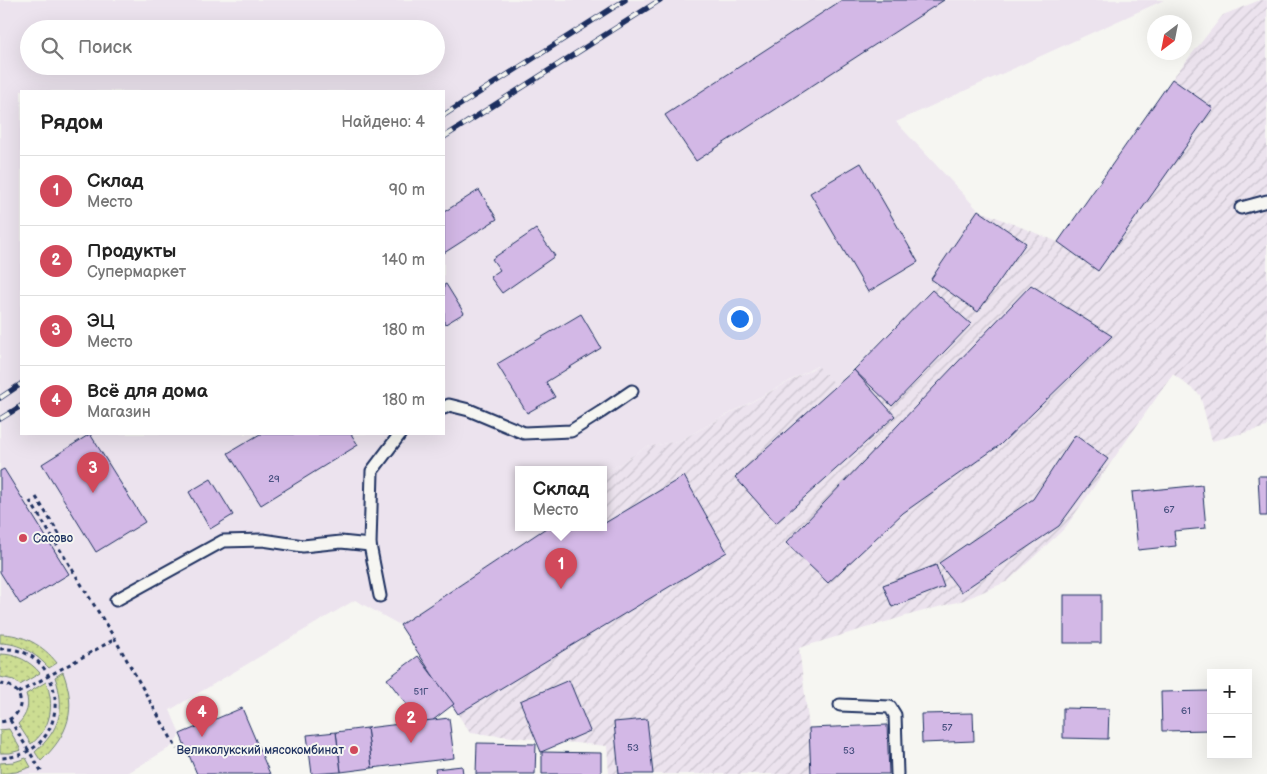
<!DOCTYPE html>
<html lang="ru">
<meta charset="utf-8">
<style>
body{margin:0;font-family:"Balsamiq Sans",sans-serif;background:#f6f6f6;color:#222}
.controls{position:absolute;right:15px;bottom:15px;display:grid;overflow:hidden;border-radius:0px;box-shadow:0 5px 20px #0002}
.controls button{width:45px;height:45px;display:grid;place-items:center;padding:0;border:0;border-bottom:1px solid #e0e0e0;background:#fff;color:#222;font:25px sans-serif}
.compass{position:absolute;left:1147px;top:15px;width:45px;height:45px;border-radius:50%;background:#fff;box-shadow:0 5px 20px #0002;rotate:212deg}
.you{position:absolute;left:739px;top:318px;width:18px;height:18px;margin:-12px;border:4px solid #fff;border-radius:50%;background:#1a73e8;box-shadow:0 0 0 8px #1a73e833}
.badge{display:grid;place-items:center;width:32px;height:32px;border-radius:50%;background:#d1495b;color:#fff;font-size:16px;font-weight:700}
.pin{position:absolute;translate:-50% -41px;filter:drop-shadow(0 1px 2px #0008)}
.pin::after{content:'';position:absolute;top:26px;width:18px;height:15px;background:inherit;clip-path:polygon(0 0,100% 0,50% 100%)}
.popup{position:absolute;left:515px;top:466px;width:92px;height:65px;box-sizing:border-box;display:grid;place-content:center;border-radius:0px;background:#fff;filter:drop-shadow(0 1px 4px #0005);font-size:16px;white-space:nowrap;color:#767676}
.popup b{font-size:19px;color:#222}
.popup::after{content:'';position:absolute;left:50%;top:100%;margin-left:-10px;border:10px solid transparent;border-top-color:#fff}
.list{margin:0;padding:0;list-style:none}
h2{display:flex;justify-content:space-between;align-items:center;height:65px;margin:0;padding:0 20px;font-size:21px}
h2 small{font-size:16px;font-weight:400;color:#767676}
.list li{display:grid;grid-template-columns:32px 1fr auto;gap:15px;align-items:center;box-sizing:border-box;height:70px;padding:0 20px;border-top:1px solid #e0e0e0}
.list b{display:block;font-size:19px;white-space:nowrap}
.list p{margin:0;font-size:16px;white-space:nowrap;color:#767676}
.list em{font-size:16px;font-style:normal;color:#767676}
.icon{flex:none;width:28px;height:28px;fill:none;stroke:currentColor;stroke-width:2;stroke-linecap:round;stroke-linejoin:round}
.map{position:relative;flex:none;width:1267px;height:774px;overflow:hidden}
.search{position:absolute;background:#fff;box-shadow:0 5px 20px #0002;left:20px;top:20px;width:425px;height:55px;display:flex;align-items:center;gap:12px;box-sizing:border-box;padding:0 18px;border-radius:28px;color:#767676;font-size:19px}
.panel{position:absolute;background:#fff;box-shadow:0 5px 20px #0002;left:20px;top:90px;width:425px;height:345px;border-radius:0px}
.map>svg:first-child{display:block}
.built{fill:#ece3ee;fill-rule:evenodd}
.industrial{fill:url(#industrial-furrows)}
.grass{fill:url(#grass-dots);stroke:#748678}
.building{fill:#d3b8e6;stroke:#1b2f5e}
.lines{fill:none;stroke-linecap:round;stroke-linejoin:round}
.service-casing{stroke:#1b2f5e;stroke-width:15}
.path{stroke:#1b2f5e;stroke-width:3;stroke-dasharray:4 4;stroke-linecap:butt}
.service{stroke:#f6f6f2;stroke-width:11}
.rail-casing{stroke:#1b2f5e;stroke-width:5.5}
.rail{stroke:#f6f6f2;stroke-width:4;stroke-dasharray:11;stroke-linecap:butt}
.poi-dot{fill:#d1495b;stroke:#f6f6f2;stroke-width:2}
.labels{text-anchor:middle;dominant-baseline:central;stroke-width:4;stroke-linejoin:round;paint-order:stroke}
.number-label{font-size:10px;fill:#495180}
.poi-label{font-size:12px;fill:#1b2f5e;stroke:#f6f6f2;text-anchor:start}
</style>
<div class="map">
<svg width="1267" height="774" viewBox="0 0 1267 774">
<defs>
<pattern id="industrial-furrows" width="10" height="10" patternUnits="userSpaceOnUse" patternTransform="scale(1.25)"><rect width="10" height="10" fill="#ece3ee"/><path d="M-1 1l2-2M0 10L10 0M9 11l2-2" fill="none" stroke="#cac3ce"/></pattern>
<pattern id="grass-dots" width="8" height="8" patternUnits="userSpaceOnUse" patternTransform="scale(1.25)"><rect width="8" height="8" fill="#ccdd92"/><path d="M2 2h.1M6 6h.1" fill="none" stroke="#afbe80" stroke-width="1.8" stroke-linecap="round"/></pattern>
</defs>
<rect width="100%" height="100%" fill="#f6f6f2"/>
<filter id="ink" filterUnits="userSpaceOnUse"><feTurbulence type="fractalNoise" baseFrequency=".02" numOctaves="2"/><feDisplacementMap in="SourceGraphic" scale="10" xChannelSelector="R" yChannelSelector="G"/><feConvolveMatrix kernelMatrix="1 2 1 2 8 2 1 2 1" color-interpolation-filters="sRGB"/></filter>
<g filter="url(#ink)">
<path class="built" d="M0,0H1164L896,122L978,210L931,279V290L836,386L817,366L679,441L646,447L604,474V470H518V528H546L400,625L355,600L170,710L180,734L171,747L126,774H0ZM29,29H436V66H29ZM21,91H444V434H21Z"/>
<polygon class="industrial" points="1260,0 1267,0 1267,427 1212,441 1200,395 1173,374 1065,528 1008,581 964,600 909,615 799,648 809,728 811,774 609,774 607,746 470,733 400,625 546,528 604,528 604,474 646,447 679,441 818,366 837,386 931,290 931,279 978,210 1058,242 1172,79 1223,15"/>
<g class="grass">
<path d="M0,634C23,634 43,645 57,663L49,668C36,654 20,643 0,643Z"/>
<path d="M0,654C16,654 30,661 40,673L20,685L14,680L0,677Z"/>
<path d="M63,672C77,710 69,734 41,761L35,752C60,730 66,708 55,677Z"/>
<path d="M46,682C55,705 51,729 31,744L18,724C27,715 30,705 26,694Z"/>
<polygon points="9,729 21,750 10,753 0,753 0,730"/>
<polygon points="26,758 31,767 16,772 0,774 0,763 14,762"/>
</g>
<g class="building">
<polygon points="842,0 944,0 696,161 665,115"/>
<polygon points="1172,79 1213,108 1098,271 1058,242"/>
<polygon points="861,163 918,262 868,292 810,193"/>
<polygon points="479,190 497,219 444,253 444,212"/>
<polygon points="978,210 1026,243 978,312 931,279"/>
<polygon points="536,229 555,256 502,293 490,277 500,270 492,259"/>
<polygon points="446,284 464,313 444,325 444,285"/>
<polygon points="1031,285 1112,336 1000,445 903,513 828,583 786,543"/>
<polygon points="932,290 971,324 892,406 854,370"/>
<polygon points="581,314 601,348 546,382 555,397 527,413 497,364"/>
<polygon points="854,370 895,416 776,523 735,477"/>
<polygon points="90,434 145,522 96,552 42,464"/>
<polygon points="260,434 351,434 358,445 261,505 228,453"/>
<polygon points="1075,435 1108,459 1059,526 961,592 939,563 1033,499"/>
<polygon points="4,469 69,574 20,604 0,572 0,471"/>
<polygon points="684,476 727,552 458,714 400,625 546,528 604,528 604,521 605,523"/>
<polygon points="1258,476 1267,476 1267,516 1260,516"/>
<polygon points="211,479 233,515 210,529 189,492"/>
<polygon points="1202,485 1206,528 1174,531 1176,546 1138,550 1132,492"/>
<polygon points="936,565 944,587 892,607 883,585"/>
<rect x="1064" y="595" width="37" height="48"/>
<polygon points="418,656 454,704 424,727 387,679"/>
<polygon points="569,680 590,731 541,752 520,701"/>
<polygon points="1211,691 1211,730 1162,731 1161,692"/>
<polygon points="242,708 270,774 197,774 180,734"/>
<polygon points="1063,708 1109,709 1108,739 1063,738"/>
<polygon points="973,713 974,741 922,743 921,714"/>
<polygon points="449,718 454,758 372,768 367,728"/>
<polygon points="647,719 653,774 619,774 614,722"/>
<polygon points="887,725 889,774 811,774 809,728"/>
<polygon points="367,728 372,768 341,772 336,732"/>
<polygon points="336,732 341,772 312,774 307,735"/>
<polygon points="477,743 536,744 535,774 476,774"/>
<polygon points="542,752 601,753 601,774 542,774"/>
<polygon points="462,766 463,774 436,774 435,769"/>
</g>
<g class="lines">
<g class="service-casing">
<g id="service">
<polyline points="1241,208 1267,201"/>
<polyline points="444,408 449,405 469,410 524,433 571,431 601,412 632,391"/>
<polyline points="380,596 370,545 372,471 400,434"/>
<polyline points="116,600 223,541 263,540 303,546 341,542 370,545"/>
<polyline points="840,705 890,707 895,715 897,774"/>
</g>
</g>
<g class="path">
<polyline points="36,497 61,537 54,542"/>
<polyline points="30,501 115,639 177,749"/>
<path d="M0,649C69,644 78,756 0,758"/>
<path d="M0,684C27,685 27,719 0,722"/>
<polyline points="18,693 115,639"/>
<polyline points="10,720 43,774"/>
</g>
<use href="#service" class="service"/>
<g class="rail-casing">
<g id="rail">
<polyline points="444,115 625,0"/>
<polyline points="444,137 660,0"/>
<polyline points="0,398 21,384"/>
<polyline points="0,419 21,406"/>
</g>
</g>
<use href="#rail" class="rail"/>
</g>
</g>
<g class="poi-dot">
<circle cx="23" cy="538" r="5"/>
<circle cx="354" cy="750" r="5"/>
</g>
<g class="labels">
<g class="number-label">
<text x="274" y="479">29</text>
<text x="1169" y="510">67</text>
<text x="421" y="692">51Г</text>
<text x="1186" y="711">61</text>
<text x="947" y="728">57</text>
<text x="633" y="748">53</text>
<text x="849" y="751">53</text>
</g>
<g class="poi-label">
<text x="33" y="538">Сасово</text>
<text x="344" y="750" text-anchor="end">Великолукский мясокомбинат</text>
</g>
</g>
</svg>
<div class="controls">
<button>+</button>
<button>−</button>
</div>
<svg class="compass" viewBox="-18 -18 36 36"><path d="M0-13l5 13h-10z" fill="#e53935"/><path d="M0 13l5-13h-10z" fill="#767676"/></svg>
<div class="you"></div>
<div class="pin badge" style="left:561px;top:589px">1</div>
<div class="popup"><b>Склад</b>Место</div>
<div class="pin badge" style="left:411px;top:743px">2</div>
<div class="pin badge" style="left:93px;top:493px">3</div>
<div class="pin badge" style="left:202px;top:737px">4</div>
<div class="search"><svg class="icon" aria-label="search" viewBox="0 0 24 24"><circle cx="10" cy="10" r="6"/><path d="M15 15l6 6"/></svg>Поиск</div>
<section class="panel">
<h2>Рядом<small>Найдено: 4</small></h2>
<ul class="list">
<li><span class="badge">1</span><div><b>Склад</b><p>Место</p></div><em>90 m</em></li>
<li><span class="badge">2</span><div><b>Продукты</b><p>Супермаркет</p></div><em>140 m</em></li>
<li><span class="badge">3</span><div><b>ЭЦ</b><p>Место</p></div><em>180 m</em></li>
<li><span class="badge">4</span><div><b>Всё для дома</b><p>Магазин</p></div><em>180 m</em></li>
</ul>
</section>
</div>
